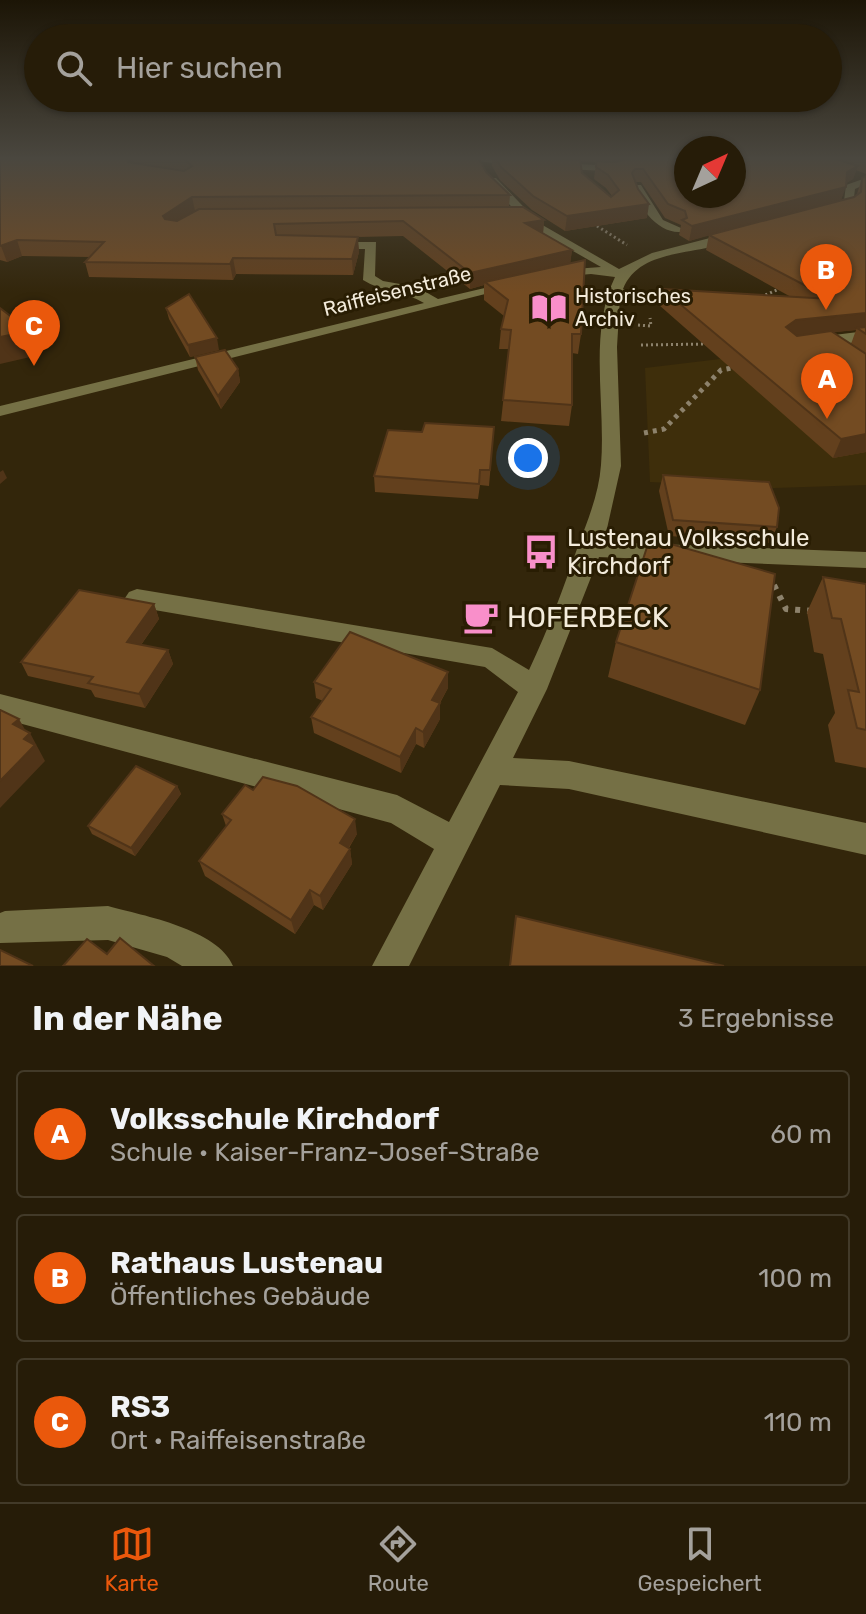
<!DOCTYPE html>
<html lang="de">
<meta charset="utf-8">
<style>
body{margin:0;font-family:Rubik,sans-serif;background:#2e2512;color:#f1f3f6}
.compass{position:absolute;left:674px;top:136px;width:72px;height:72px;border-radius:50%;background:#261c08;box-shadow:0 2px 6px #0004;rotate:44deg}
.you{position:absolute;left:528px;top:458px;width:28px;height:28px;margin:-20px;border:6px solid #fff;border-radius:50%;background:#1a73e8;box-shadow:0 0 0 12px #1a73e833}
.badge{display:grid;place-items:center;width:52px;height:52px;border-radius:50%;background:#ea580c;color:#fff;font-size:26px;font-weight:700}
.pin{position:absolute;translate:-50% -66px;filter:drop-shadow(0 2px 4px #0008)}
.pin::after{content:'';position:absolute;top:42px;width:28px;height:24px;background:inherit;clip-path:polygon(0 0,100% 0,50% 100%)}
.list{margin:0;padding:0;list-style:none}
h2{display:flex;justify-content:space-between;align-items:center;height:104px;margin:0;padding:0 32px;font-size:34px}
h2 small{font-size:26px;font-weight:400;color:#a4a19c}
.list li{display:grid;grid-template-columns:52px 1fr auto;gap:24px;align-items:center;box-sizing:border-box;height:128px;margin:0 16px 16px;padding:0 16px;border:2px solid #423a29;border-radius:8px}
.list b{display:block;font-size:30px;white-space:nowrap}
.list p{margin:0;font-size:26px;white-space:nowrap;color:#a4a19c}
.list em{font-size:26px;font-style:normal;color:#a4a19c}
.icon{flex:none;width:44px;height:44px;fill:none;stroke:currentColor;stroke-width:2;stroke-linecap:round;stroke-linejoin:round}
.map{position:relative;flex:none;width:866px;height:966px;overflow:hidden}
.search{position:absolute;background:#261c08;box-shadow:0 2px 6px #0004;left:24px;right:24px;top:24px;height:88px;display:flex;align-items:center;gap:20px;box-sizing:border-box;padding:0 28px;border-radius:44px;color:#a4a19c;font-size:30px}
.sheet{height:536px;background:#261c08}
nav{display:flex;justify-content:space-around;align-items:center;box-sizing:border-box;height:112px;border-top:2px solid #423a29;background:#261c08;font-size:22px;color:#a4a19c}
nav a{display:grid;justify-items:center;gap:4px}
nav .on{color:#ea580c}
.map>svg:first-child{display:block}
.built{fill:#3e2e0b}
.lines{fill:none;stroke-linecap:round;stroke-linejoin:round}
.path-far2{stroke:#8d826c;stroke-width:3;stroke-dasharray:2 3;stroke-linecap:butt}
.path-far1{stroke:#8d826c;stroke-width:5;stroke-dasharray:4 5;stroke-linecap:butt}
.path{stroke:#8d826c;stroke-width:6;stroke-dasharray:5 7;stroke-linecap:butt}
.minor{fill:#757045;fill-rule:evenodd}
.wall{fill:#63401d;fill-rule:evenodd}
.shaded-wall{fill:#503418}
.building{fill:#734b22;stroke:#503418;stroke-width:2}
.labels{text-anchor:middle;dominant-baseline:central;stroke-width:6;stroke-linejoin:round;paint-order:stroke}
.far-street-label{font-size:20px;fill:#f3ebdb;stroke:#291d03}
.far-poi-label{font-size:20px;fill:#f3ebdb;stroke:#291d03;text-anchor:start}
.poi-label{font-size:24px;fill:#f3ebdb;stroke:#291d03;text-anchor:start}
.near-poi-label{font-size:28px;fill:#f3ebdb;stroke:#291d03;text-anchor:start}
</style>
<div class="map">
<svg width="866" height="966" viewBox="0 0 866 966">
<rect width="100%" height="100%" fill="#33260b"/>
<polygon class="built" points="829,346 866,354 866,485 774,488 650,482 645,368"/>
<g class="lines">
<g class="path-far2">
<polyline points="597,226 627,245"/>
<polyline points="761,297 781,288"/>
<polyline points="638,325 651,326 650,318"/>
<polyline points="641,345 708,344"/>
</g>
<polyline class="path-far1" points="644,433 664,429 721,370 737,367"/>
<polyline class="path" points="774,585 786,609 813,611"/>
<g class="minor">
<polygon points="445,157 487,157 523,163 518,166"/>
<polygon points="553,163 621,166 626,169 621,172 550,168"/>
<path d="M488,178H496L539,223L619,269L652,253L733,232L739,236C706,258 641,244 623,289L668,295L675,299L668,303L620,297L617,347L621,466L604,542L866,552V568L599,557L547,689L513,758L569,761L866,823V855L569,789L500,785L409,966H372L434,849L391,823L0,718V694L397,795L449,822L518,692L485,667L137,607L129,604L125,598L129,592L137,589L492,648L529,670C548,630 564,587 578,546C588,520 599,493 601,465C606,404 588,333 615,277L591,274L555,277V271L560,270L601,267L531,227L488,182Z"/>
<polygon points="866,178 866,184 855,189 853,205 826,212 826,208 844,201 846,185"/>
<path d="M633,185H641L663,220L681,228V232C658,234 636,205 633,185Z"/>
<path d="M330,242H376L375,276L383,281L417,287L438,299L510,282L517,286L0,416V406L424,303C404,291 382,292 363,280L365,249H334L330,248Z"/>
<polygon points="866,331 866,341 818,347 810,342 818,337"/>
<path d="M108,906C144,916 218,929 233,966H182L167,957L108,940L0,943V913L5,911Z"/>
</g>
</g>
<g class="wall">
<polygon points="0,157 478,157 486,172 510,195 509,207 544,220 543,233 572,250 570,263 581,334 578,354 572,353 572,405 569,426 501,421 509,349 499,349 501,329 504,316 484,300 484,285 470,289 403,236 357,237 359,252 353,275 236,274 233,280 89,277 85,262 90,257 22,256 7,262 0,260"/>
<path d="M492,157H866V174L856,170L853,179L846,183L841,200L854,197L857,194L862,178L866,176V452L833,458L659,305L662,289L791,297L706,250L709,235L689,241L679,235L681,225L665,218L641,182H636L647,218L565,231L532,210L500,180L492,166ZM580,161L596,162L594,179L606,188L612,196L611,197L582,173ZM856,330L851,344L833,332Z"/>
<polygon points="166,308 219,350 190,357 169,319"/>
<polygon points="195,357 238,369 240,382 221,409 198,370"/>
<polygon points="494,427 489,486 480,485 478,499 375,492 374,476 422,432"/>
<polygon points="663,475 777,527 770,543 669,536 659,491"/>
<polygon points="823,577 866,584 866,768 835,762 828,725 835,713 823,654 814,652 807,612"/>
<polygon points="154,604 159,619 141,645 168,650 173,664 145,708 95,697 91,690 28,676 21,662"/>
<polygon points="616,642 760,690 745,725 608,677"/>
<polygon points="314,682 448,688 440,703 440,719 424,748 416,744 401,773 314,733 311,717 323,701 316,698"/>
<polygon points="177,786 181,794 135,856 92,834 88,826"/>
<polygon points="253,790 357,834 349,848 350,849 352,864 323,910 314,905 295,934 205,876 199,861 226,826 222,814"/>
</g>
<g class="shaded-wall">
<polygon points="127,157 132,157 134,164 129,170"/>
<polygon points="613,157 642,157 612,163"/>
<polygon points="858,166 853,179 843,185 847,172"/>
<polygon points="846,187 841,200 689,241 692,226"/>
<polygon points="192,197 195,211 166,230 163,216"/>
<polygon points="649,204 647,218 565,231 567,216"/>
<polygon points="544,220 543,234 525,223"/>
<polygon points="358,237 359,252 353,275 352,259"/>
<polygon points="17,240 22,256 7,262 1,246"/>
<polygon points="572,250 570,266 485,282 484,285 470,289 470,273"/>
<polygon points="233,258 236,274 233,280 230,264"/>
<polygon points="866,309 866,329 857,328 856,330 791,337 786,327 796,320"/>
<polygon points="30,331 39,355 0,364 0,337"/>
<polygon points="217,338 219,350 190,357 188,345"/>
<polygon points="238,369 240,382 221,409 218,396"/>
<polygon points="866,434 866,452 833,458 841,439"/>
<polygon points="3,470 7,478 0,484 0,472"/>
<polygon points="154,604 159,619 133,656 127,642"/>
<polygon points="168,650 173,664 145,708 139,694"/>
<polygon points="448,672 448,688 432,716 432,700"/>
<polygon points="440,703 440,719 424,748 423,732"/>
<polygon points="19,719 28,735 30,733 45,761 0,808 0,782 13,724"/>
<polygon points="416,728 416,744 401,773 400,757"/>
<polygon points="177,786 181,794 135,856 131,848"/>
<polygon points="355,819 357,834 342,858 340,843"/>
<polygon points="350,849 352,864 323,910 320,896"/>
<polygon points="310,890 314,905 295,934 291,920"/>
</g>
<g class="building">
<polygon points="5,157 127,157 128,162 184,171 192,166 185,159 171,157 478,157 486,172 510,195 192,197 163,216 165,219 177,221 199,209 523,207 544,220 525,223 572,250 470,273 403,221 274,224 276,235 358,237 352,259 233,258 230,264 85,262 104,242 17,240 0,246 0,159"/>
<polygon points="495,157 541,157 580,160 582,173 611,197 619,190 608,175 596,167 596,161 614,162 638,157 686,157 686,196 734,196 734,157 829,157 858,166 847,172 846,187 692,226 682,220 687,218 685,211 668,204 643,169 635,169 632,173 638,189 649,204 567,216 533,196 501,167"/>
<polygon points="866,176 866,313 796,320 786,327 797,336 831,331 866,354 866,434 841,439 662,289 831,299 709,235 854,197 861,192 862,178"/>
<polygon points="585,260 581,334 572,334 572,405 503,400 511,330 501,329 508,300 485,282"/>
<polygon points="189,294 217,338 188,345 166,308"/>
<polygon points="0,308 30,331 0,337"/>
<polygon points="866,327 866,334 857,328"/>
<polygon points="225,350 238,369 218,396 195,357"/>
<polygon points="425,423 494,427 490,470 480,470 479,484 374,476 388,430 422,432"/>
<polygon points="663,475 769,482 779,508 777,527 673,520"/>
<polygon points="650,538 775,574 760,690 616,642"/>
<polygon points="823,577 866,584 866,730 857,728 848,690 859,692 841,619 832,618"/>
<polygon points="79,590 154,604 127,642 168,650 139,694 88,683 93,677 21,662"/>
<polygon points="350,632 448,672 432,700 440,703 423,732 416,728 400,757 311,717 331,689 314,682"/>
<polygon points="0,710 19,719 13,724 30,733 24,739 35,745 0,781"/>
<polygon points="136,766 177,786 131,848 88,826"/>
<polygon points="263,777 297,786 355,819 340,843 350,849 320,896 310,890 291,920 199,861 231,820 222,814 245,785 253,790"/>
<polygon points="516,916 724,966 510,966"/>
<polygon points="120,938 154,966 63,966 87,939 107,954"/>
<polygon points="0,950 33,966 0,966"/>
</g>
<linearGradient id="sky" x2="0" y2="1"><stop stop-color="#1c1506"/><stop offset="0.54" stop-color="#4a473f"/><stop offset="1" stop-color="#4a473f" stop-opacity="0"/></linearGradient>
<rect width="866" height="293" fill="url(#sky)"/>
<defs>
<g id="library-bare" transform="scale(2.76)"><path d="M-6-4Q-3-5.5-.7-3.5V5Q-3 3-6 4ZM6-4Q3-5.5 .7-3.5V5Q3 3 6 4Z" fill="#f98fca" stroke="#291d03" stroke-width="2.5" paint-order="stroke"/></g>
<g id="bus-bare" transform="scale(2.76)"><path d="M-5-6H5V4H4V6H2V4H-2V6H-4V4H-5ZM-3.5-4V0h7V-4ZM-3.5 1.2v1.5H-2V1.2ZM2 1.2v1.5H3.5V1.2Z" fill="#f98fca" stroke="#291d03" stroke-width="2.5" paint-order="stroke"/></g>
<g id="cafe-bare" transform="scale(2.76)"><path d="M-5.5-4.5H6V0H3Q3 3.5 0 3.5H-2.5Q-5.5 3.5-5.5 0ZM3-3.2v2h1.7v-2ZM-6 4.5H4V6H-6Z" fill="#f98fca" stroke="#291d03" stroke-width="2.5" paint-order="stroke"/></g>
</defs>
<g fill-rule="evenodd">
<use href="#library-bare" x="549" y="308"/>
<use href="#bus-bare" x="541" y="552"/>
<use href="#cafe-bare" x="481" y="617"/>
</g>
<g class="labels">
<g class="far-street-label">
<text transform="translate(397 291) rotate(-14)">Raiffeisenstraße</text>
</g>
<g class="far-poi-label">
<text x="575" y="296">Historisches<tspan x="575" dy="23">Archiv</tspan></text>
</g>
<g class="poi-label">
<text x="567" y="538">Lustenau Volksschule<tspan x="567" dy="28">Kirchdorf</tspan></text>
</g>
<g class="near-poi-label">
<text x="507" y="617">HOFERBECK</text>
</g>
</g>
</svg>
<svg class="compass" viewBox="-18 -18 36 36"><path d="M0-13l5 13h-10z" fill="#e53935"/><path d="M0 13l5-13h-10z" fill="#a4a19c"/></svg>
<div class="you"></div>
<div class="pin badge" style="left:827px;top:419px">A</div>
<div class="pin badge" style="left:826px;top:310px">B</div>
<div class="pin badge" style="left:34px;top:366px">C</div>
<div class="search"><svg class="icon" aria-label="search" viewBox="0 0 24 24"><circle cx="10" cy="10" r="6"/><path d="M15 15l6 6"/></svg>Hier suchen</div>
</div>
<section class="sheet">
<h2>In der Nähe<small>3 Ergebnisse</small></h2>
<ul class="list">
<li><span class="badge">A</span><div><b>Volksschule Kirchdorf</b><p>Schule · Kaiser-Franz-Josef-Straße</p></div><em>60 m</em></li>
<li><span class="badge">B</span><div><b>Rathaus Lustenau</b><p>Öffentliches Gebäude</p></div><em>100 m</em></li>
<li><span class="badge">C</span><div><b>RS3</b><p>Ort · Raiffeisenstraße</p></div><em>110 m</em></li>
</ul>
</section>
<nav>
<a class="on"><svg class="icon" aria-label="map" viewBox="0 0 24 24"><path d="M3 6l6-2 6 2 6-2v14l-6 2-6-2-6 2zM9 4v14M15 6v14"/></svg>Karte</a>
<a><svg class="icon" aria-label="directions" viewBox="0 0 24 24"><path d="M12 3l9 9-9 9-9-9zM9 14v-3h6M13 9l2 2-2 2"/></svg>Route</a>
<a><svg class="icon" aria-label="saved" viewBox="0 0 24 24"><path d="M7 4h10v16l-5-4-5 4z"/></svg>Gespeichert</a>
</nav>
